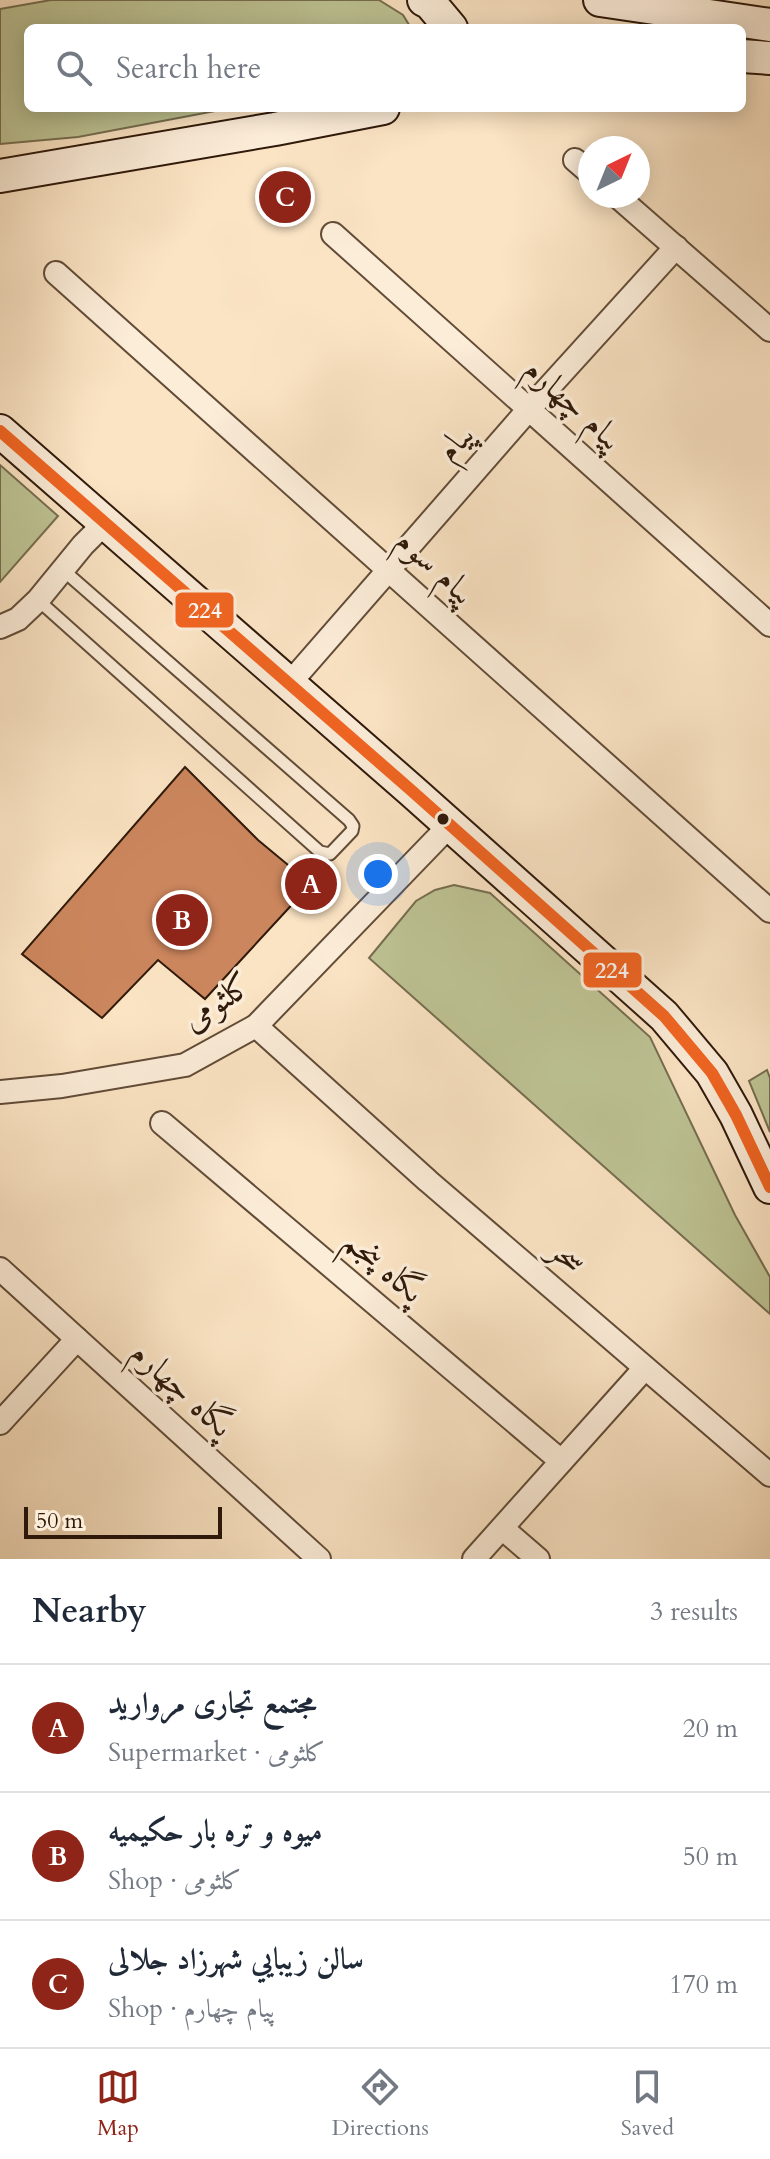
<!DOCTYPE html>
<meta charset="utf-8">
<style>
body{margin:0;font-family:Cardo,Amiri,serif;background:#f2f2f3;color:#1f2937}
.compass{position:absolute;left:578px;top:136px;width:72px;height:72px;border-radius:50%;background:#fff;box-shadow:0 4px 20px #0003;rotate:43deg}
.scale{position:absolute;left:24px;bottom:20px;width:198px;box-sizing:border-box;padding-left:8px;border:4px solid #2f190a;border-top:0;font-size:22px;line-height:28px;white-space:nowrap;color:#2f190a;-webkit-text-stroke:6px #fcedd9;paint-order:stroke}
.you{position:absolute;left:378px;top:874px;width:28px;height:28px;margin:-20px;border:6px solid #fff;border-radius:50%;background:#1a73e8;box-shadow:0 0 0 12px #1a73e833}
.badge{display:grid;place-items:center;width:52px;height:52px;border-radius:50%;background:#8f2418;color:#fff;font-size:26px;font-weight:700}
.pin{position:absolute;translate:-50% -50%;border:4px solid #fff;box-shadow:0 2px 8px #0006}
.list{margin:0;padding:0;list-style:none}
h2{display:flex;justify-content:space-between;align-items:center;height:104px;margin:0;padding:0 32px;font-size:34px}
h2 small{font-size:26px;font-weight:400;color:#747a83}
.list li{display:grid;grid-template-columns:52px 1fr auto;gap:24px;align-items:center;box-sizing:border-box;height:128px;padding:0 32px;border-top:2px solid #e0e1e3}
.list b{display:block;font-size:30px;white-space:nowrap}
.list p{margin:0;font-size:26px;white-space:nowrap;color:#747a83}
.list em{font-size:26px;font-style:normal;color:#747a83}
.icon{flex:none;width:44px;height:44px;fill:none;stroke:currentColor;stroke-width:2;stroke-linecap:round;stroke-linejoin:round}
.map{position:relative;flex:none;width:770px;height:1559px;overflow:hidden}
.search{position:absolute;background:#fff;box-shadow:0 4px 20px #0003;left:24px;right:24px;top:24px;height:88px;display:flex;align-items:center;gap:20px;box-sizing:border-box;padding:0 28px;border-radius:12px;color:#747a83;font-size:30px}
.sheet{height:488px;background:#fff}
nav{display:flex;justify-content:space-around;align-items:center;box-sizing:border-box;height:112px;border-top:2px solid #e0e1e3;background:#fff;font-size:22px;color:#747a83}
nav a{display:grid;justify-items:center;gap:4px}
nav .on{color:#8f2418}
.map>svg:first-child{display:block}
.green{fill:#bec495;stroke:#766e50;stroke-width:2}
.building{fill:#cc865d;stroke:#2f190a;stroke-width:2}
.lines{fill:none;stroke-linecap:round;stroke-linejoin:round}
.lane-casing{stroke:#624c38;stroke-width:15}
.street-casing{stroke:#624c38;stroke-width:26}
.secondary-casing{stroke:#2f190a;stroke-width:36}
.lane{stroke:#fcedd9;stroke-width:11}
.street{stroke:#fcedd9;stroke-width:22}
.secondary{stroke:#fcedd9;stroke-width:32}
.bus-1-casing{stroke:#fcedd9;stroke-width:18}
.bus-1{stroke:#f26522;stroke-width:12}
.bus-dot{fill:#2f190a;stroke:#fcedd9;stroke-width:3}
.labels{text-anchor:middle;dominant-baseline:central;stroke-width:7;stroke-linejoin:round;paint-order:stroke}
.street-label{font-size:34px;fill:#2f190a;stroke:#fcedd9}
.line-badge{stroke:#fcedd9;stroke-width:3}
.badge-label{font-size:22px;text-anchor:middle;font-weight:bold;fill:#fff}
</style>
<div class="map">
<svg width="770" height="1559" viewBox="0 0 770 1559">
<rect width="100%" height="100%" fill="#fbe4c4"/>
<filter id="stains"><feTurbulence type="fractalNoise" baseFrequency=".0025" numOctaves="4"/><feColorMatrix values="0 0 0 0 .2 0 0 0 0 .09 0 0 0 0 .02 0 0 0 .5 -.17"/></filter>
<radialGradient id="worn" r=".72"><stop offset=".6" stop-color="#630" stop-opacity="0"/><stop offset="1" stop-color="#630" stop-opacity=".3"/></radialGradient>
<g class="green">
<polygon points="51,0 379,0 403,15 411,28 28,28 28,108 231,108 78,137 0,144 0,9"/>
<polygon points="0,465 58,516 0,582"/>
<polygon points="454,885 490,893 650,1037 735,1215 770,1277 770,1314 369,958 416,901 435,890"/>
<polygon points="767,1070 770,1078 770,1132 749,1081"/>
</g>
<polygon class="building" points="185,767 258,840 311,884 205,999 158,960 102,1018 22,954"/>
<g class="lines">
<g class="lane-casing">
<polyline id="lane" points="38,600 320,852 330,854 352,831 353,826 349,820 63,570"/>
</g>
<g class="street-casing">
<g id="street">
<polyline points="575,160 590,173"/>
<polyline points="617,196 770,330"/>
<polyline points="333,234 770,625"/>
<polyline points="56,273 770,911"/>
<polyline points="0,627 18,619 38,600 83,545 105,523"/>
<polyline points="289,684 529,409 676,247"/>
<polyline points="256,1026 428,1181 770,1475"/>
<polyline points="0,1092 62,1086 185,1065 256,1026 450,825"/>
<polyline points="162,1123 561,1461"/>
<polyline points="0,1269 319,1559"/>
<polyline points="0,1423 77,1339"/>
<polyline points="502,1528 538,1559"/>
<polyline points="474,1559 645,1368"/>
</g>
</g>
<g class="secondary-casing">
<g id="secondary">
<polyline points="424,0 430,3 451,28"/>
<polyline points="600,0 770,25"/>
<polyline points="742,56 770,58"/>
<polyline points="0,176 275,129 383,108"/>
<polyline points="0,431 412,791 664,1016 712,1073 736,1115 770,1187"/>
</g>
</g>
<use href="#lane" class="lane"/>
<use href="#street" class="street"/>
<use href="#secondary" class="secondary"/>
<g class="bus-1-casing">
<polyline id="bus-1" points="0,431 412,791 664,1016 712,1073 736,1115 770,1187"/>
</g>
<use href="#bus-1" class="bus-1"/>
</g>
<circle class="bus-dot" cx="443" cy="819" r="7"/>
<g class="labels">
<g class="street-label">
<text transform="translate(574 404) rotate(42)">پیام چهارم</text>
<text transform="translate(455 442) rotate(-49)">پیام</text>
<text transform="translate(436 567) rotate(42)">پیام سوم</text>
<text transform="translate(217 1002) rotate(-34)">کلثومی</text>
<text transform="translate(568 1256) rotate(41)">سحر</text>
<text transform="translate(384 1266) rotate(40)">پگاه پنجم</text>
<text transform="translate(182 1389) rotate(42)">پگاه چهارم</text>
</g>
</g>
<g class="line-badge">
<rect x="174" y="591" width="61" height="38" rx="8" fill="#f26522"/>
<rect x="582" y="951" width="61" height="38" rx="8" fill="#f26522"/>
</g>
<g class="badge-label">
<text x="205" y="618">224</text>
<text x="612" y="978">224</text>
</g>
<rect width="100%" height="100%" filter="url(#stains)"/>
<rect width="100%" height="100%" fill="url(#worn)"/>
</svg>
<svg class="compass" viewBox="-18 -18 36 36"><path d="M0-13l5 13h-10z" fill="#e53935"/><path d="M0 13l5-13h-10z" fill="#747a83"/></svg>
<div class="scale">50 m</div>
<div class="you"></div>
<div class="pin badge" style="left:311px;top:884px">A</div>
<div class="pin badge" style="left:182px;top:920px">B</div>
<div class="pin badge" style="left:285px;top:197px">C</div>
<div class="search"><svg class="icon" aria-label="search" viewBox="0 0 24 24"><circle cx="10" cy="10" r="6"/><path d="M15 15l6 6"/></svg>Search here</div>
</div>
<section class="sheet">
<h2>Nearby<small>3 results</small></h2>
<ul class="list">
<li><span class="badge">A</span><div><b>مجتمع تجاری مروارید</b><p>Supermarket · کلثومی</p></div><em>20 m</em></li>
<li><span class="badge">B</span><div><b>میوه و تره بار حکیمیه</b><p>Shop · کلثومی</p></div><em>50 m</em></li>
<li><span class="badge">C</span><div><b>سالن زيبايي شهرزاد جلالى</b><p>Shop · پیام چهارم</p></div><em>170 m</em></li>
</ul>
</section>
<nav>
<a class="on"><svg class="icon" aria-label="map" viewBox="0 0 24 24"><path d="M3 6l6-2 6 2 6-2v14l-6 2-6-2-6 2zM9 4v14M15 6v14"/></svg>Map</a>
<a><svg class="icon" aria-label="directions" viewBox="0 0 24 24"><path d="M12 3l9 9-9 9-9-9zM9 14v-3h6M13 9l2 2-2 2"/></svg>Directions</a>
<a><svg class="icon" aria-label="saved" viewBox="0 0 24 24"><path d="M7 4h10v16l-5-4-5 4z"/></svg>Saved</a>
</nav>
